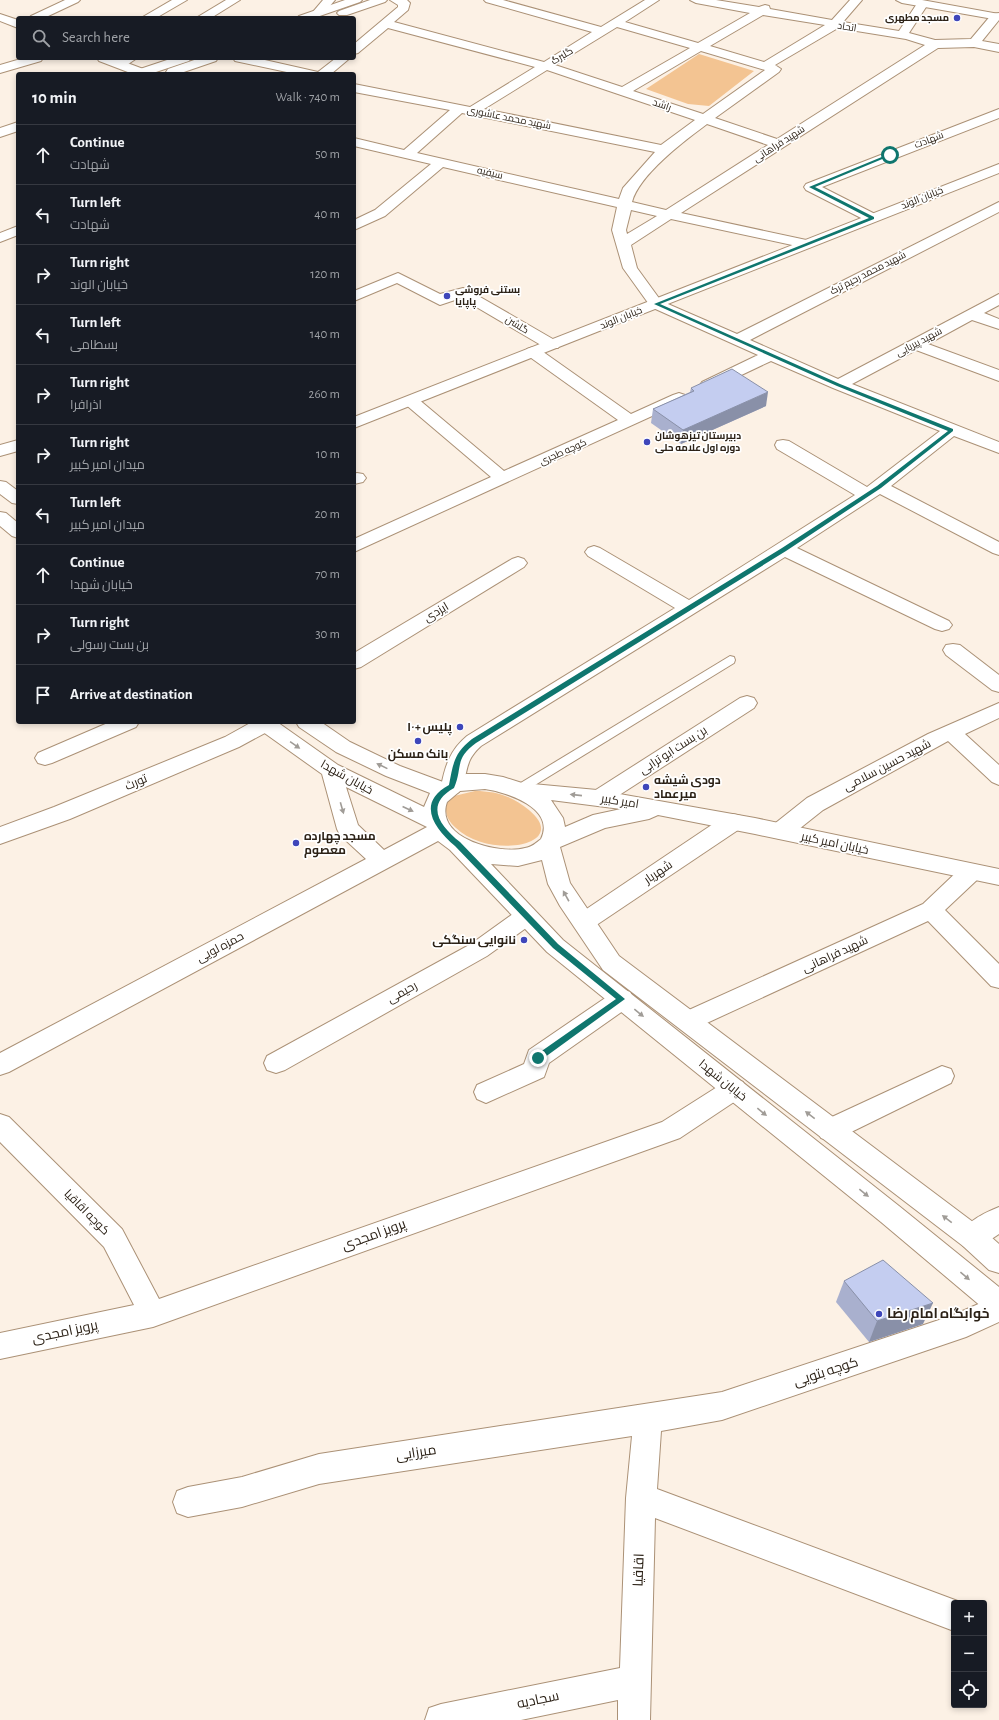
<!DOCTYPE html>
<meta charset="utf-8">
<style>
body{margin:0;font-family:"Alegreya Sans",Cairo,sans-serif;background:#20242c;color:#f1f3f6}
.controls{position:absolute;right:12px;bottom:12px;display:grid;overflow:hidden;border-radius:4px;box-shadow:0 2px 6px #0003}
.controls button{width:36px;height:36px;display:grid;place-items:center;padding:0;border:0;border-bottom:1px solid #363941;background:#171b24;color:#f1f3f6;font:20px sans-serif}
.stop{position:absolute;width:12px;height:12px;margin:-9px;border:3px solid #0f766e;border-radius:50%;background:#fff}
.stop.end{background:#0f766e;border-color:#fff;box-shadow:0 1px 4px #0008}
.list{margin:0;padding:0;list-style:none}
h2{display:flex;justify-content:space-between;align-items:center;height:52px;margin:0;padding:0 16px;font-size:17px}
h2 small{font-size:13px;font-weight:400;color:#9ea1a6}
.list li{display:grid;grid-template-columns:26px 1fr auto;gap:12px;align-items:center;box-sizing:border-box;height:60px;padding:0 16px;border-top:1px solid #363941}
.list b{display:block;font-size:15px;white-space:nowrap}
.list p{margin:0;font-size:13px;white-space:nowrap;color:#9ea1a6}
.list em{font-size:13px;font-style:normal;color:#9ea1a6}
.icon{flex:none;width:22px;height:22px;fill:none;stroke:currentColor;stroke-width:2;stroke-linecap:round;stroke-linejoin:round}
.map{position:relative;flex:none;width:999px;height:1720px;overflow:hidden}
.search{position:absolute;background:#171b24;box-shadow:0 2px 6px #0003;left:16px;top:16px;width:340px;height:44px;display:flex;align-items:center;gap:10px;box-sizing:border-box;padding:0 14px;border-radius:4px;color:#9ea1a6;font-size:15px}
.panel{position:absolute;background:#171b24;box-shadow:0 2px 6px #0003;left:16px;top:72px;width:340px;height:652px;border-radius:4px}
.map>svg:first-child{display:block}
.green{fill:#f3c492}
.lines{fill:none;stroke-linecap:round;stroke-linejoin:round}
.service-casing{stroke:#ab9176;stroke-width:2}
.minor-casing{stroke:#ab9176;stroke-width:2}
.tertiary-casing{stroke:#ab9176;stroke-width:2}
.secondary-casing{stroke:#ab9176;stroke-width:2}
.service{fill:#fff;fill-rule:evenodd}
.minor{fill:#fff;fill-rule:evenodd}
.tertiary{fill:#fff;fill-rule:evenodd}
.secondary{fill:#fff;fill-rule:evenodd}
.wall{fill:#a9b0ce}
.shaded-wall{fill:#8990a8}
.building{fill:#c4cdf0;stroke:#8990a8}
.oneway{fill:#a09c97}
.route{fill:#0f766e}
.poi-dot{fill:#3e46ba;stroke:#fff;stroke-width:1.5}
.labels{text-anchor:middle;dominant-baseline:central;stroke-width:3.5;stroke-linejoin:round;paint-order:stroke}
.far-poi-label{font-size:10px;font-weight:bold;fill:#2c2217;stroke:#fff;text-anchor:start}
.far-street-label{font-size:10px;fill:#2c2217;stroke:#fff}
.street-label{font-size:12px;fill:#2c2217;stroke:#fff}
.poi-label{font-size:12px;font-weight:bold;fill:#2c2217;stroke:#fff;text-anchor:end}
.near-street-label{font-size:14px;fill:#2c2217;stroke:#fff}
.near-poi-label{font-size:14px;font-weight:bold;fill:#2c2217;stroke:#fff;text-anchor:start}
</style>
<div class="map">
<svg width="999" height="1720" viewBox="0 0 999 1720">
<rect width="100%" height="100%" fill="#fcf1e5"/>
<g class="green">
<polygon points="699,54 754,71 709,106 688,104 646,89"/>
<path d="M475,791C496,791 512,796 529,810C572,846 489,860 456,828C448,821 445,815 446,804L454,796Z"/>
</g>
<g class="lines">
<g class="service-casing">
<polygon id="service" points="730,656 734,657 735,660 734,663 522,793 514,793 512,790 514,787"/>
</g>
<g class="minor-casing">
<g id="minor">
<polygon points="65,0 80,0 78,2 44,18 29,18 31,16"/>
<polygon points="172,0 187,0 156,18 141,18"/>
<polygon points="226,0 240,0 211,18 196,18"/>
<polygon points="323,0 335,0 322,15 314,15 312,13"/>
<path d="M390,0H407L410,3L408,10L394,22L544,62L592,32L486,2L484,0H503L601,27L645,0H659L625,22L698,43L750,13L696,3L690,0H716L759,7L765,5L769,6L770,9L832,20L850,0H862L843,22L899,31L918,2L922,1L928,4L909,33L935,40L971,39L992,14L999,13V20L982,41L999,44V52L974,47L938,48L681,213L811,241L813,244L811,247L806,248L671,219L631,245L637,268L661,301L737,334L999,202V212L750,340L838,379L999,294V305L984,313L999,319V329L972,320L928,344L999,370V381L916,350L852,384L999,442V453L954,436L891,486L999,542V555L993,553L880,494L797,548L949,621L952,625L949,629L942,631L935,629L785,557L481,746C462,763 470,774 459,792L452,795L445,792L441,787C445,766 450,750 467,736L675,608L588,556L585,552L588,548L594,546L600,548L689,600L855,495L777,449L775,445L777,441L783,440L789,441L867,487L940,431L833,388L771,361L714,388L708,390L702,388L700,385L702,382L758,355L651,307L623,268L612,230L617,207L443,167L385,216L354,230V220L375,210L431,164L354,146V138L404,150L450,110L354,92V84L470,107L535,67L388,28L358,53L354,54V44L398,7V5ZM763,15L825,25L764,62L710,46ZM617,27L690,48L622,87L555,65ZM838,28L906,39L925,45L777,139L715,118L779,72L781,69L775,65ZM701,51L765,70L703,114L633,91ZM547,70L695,120L661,145L484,109ZM462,113L655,152L623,188L619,199L417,153ZM707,124L768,145L666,210L632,202C639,175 684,141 707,124ZM631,210L657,216L627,234L626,230Z"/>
<polygon points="24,58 43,58 41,61 0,73 0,65"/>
<polygon points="122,58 137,58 124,67 116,67 114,64"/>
<polygon points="233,58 256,58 318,72 336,58 350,58 331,74 296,74 235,61"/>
<polygon points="999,109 999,118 822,187 877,215 879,218 877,221 867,221 806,190 804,187 806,184"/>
<polygon points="18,226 18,235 0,242 0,233"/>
<polygon points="398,273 440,294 463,288 468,290 558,342 560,345 558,348 546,348 461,298 440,305 397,283 354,301 354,291"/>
<polygon points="533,347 539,349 631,414 673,395 679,393 685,395 687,398 685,401 354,552 354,539 491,477 405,404 403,401 405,398 411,396 417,398 504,471 618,420 527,355 525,352 527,349"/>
<polygon points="18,440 18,451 0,456 0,445"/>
<polygon points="357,473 363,474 366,478 363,482 354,484 354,474"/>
<polygon points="518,557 524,559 527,563 524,567 361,667 354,669 354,653 512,559"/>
<polygon points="953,644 960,645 999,675 999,692 992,690 946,655 943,650 946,645"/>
<polygon points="747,696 754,698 757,703 754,708 607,803 599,806 591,803 588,798 591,793 740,698"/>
<polygon points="999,703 999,718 965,734 999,765 999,785 992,782 948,741 823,810 789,837 781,839 773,837 770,831 773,825 807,798 928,734"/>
<polygon points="110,722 139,722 136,727 52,763 45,765 38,763 35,758 38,753"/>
<polygon points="252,722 279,722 276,727 239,747 70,819 0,844 0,827 54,807 225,737"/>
<polygon points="733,814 741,816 744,822 741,828 592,928 584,931 576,928 573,922 576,916 725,816"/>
<polygon points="971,864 979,866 982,872 979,878 945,910 999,964 999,988 991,986 928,921 696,1028 688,1031 680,1028 676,1021 680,1014 923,904 963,866"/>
<polygon points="525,908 533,911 536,917 533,923 487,956 285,1070 276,1073 267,1070 264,1063 267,1056 471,944 517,911"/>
<polygon points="622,989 630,992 634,999 630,1006 549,1063 544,1077 486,1103 477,1099 474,1092 477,1085 524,1064 529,1050 614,992"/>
<polygon points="942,1066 951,1069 954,1076 951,1083 839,1138 830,1141 821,1138 817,1130 821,1122"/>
<polygon points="734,1078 743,1082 746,1089 743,1096 680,1138 153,1327 0,1359 0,1333 134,1305 104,1247 0,1142 0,1114 9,1117 122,1229 159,1299 662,1122 725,1082"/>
<path d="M999,1207V1234L981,1246L972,1249L963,1246L959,1237C965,1222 984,1213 999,1207Z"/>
<polygon points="999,1295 999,1322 966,1337 722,1420 661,1431 657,1489 963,1603 954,1603 954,1631 655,1518 650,1720 618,1720 618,1700 521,1720 425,1720 429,1708 441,1704 620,1668 626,1498 632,1436 319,1484 242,1507 188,1517 177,1513 173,1502 177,1491 188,1487 242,1477 319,1454 722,1392 951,1316"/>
</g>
</g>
<g class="tertiary-casing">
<g id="tertiary">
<polygon points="0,14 18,20 18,28 0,21"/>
<polygon points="97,58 114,58 146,70 148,73 133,74 99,61"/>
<polygon points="999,164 999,173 354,428 354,417"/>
</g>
</g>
<g class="secondary-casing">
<g id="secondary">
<polygon points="345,0 362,0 360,2 314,18 297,18 299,16"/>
<polygon points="370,0 387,0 385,2 347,15 339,15 337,13 339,11"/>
<polygon points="896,0 922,0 999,14 999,20 902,3"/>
<polygon points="173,58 191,58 189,61 150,74 132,74 134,71"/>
<polygon points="200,58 218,58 216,61 178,74 167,74 166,72 168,69"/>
<polygon points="18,122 18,131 0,137 0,128"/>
<polygon points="0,481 6,482 18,491 18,504 12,503 0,494"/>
<polygon points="0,512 6,513 18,523 18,538 12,536 0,526"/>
<path d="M253,722H277L338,765L424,807L430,793L386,776L336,752L299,727L296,722H321L350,742L400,766L443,782L466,774H485L503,777L522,783L597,790L755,818L999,869V885L755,834L658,815L649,819L605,828L560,847L570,883L619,956L981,1228L999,1244V1273L989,1270L963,1246L603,970L560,906L548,884L542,860L518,866L491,864L563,940L899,1206L999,1287V1317L989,1313L881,1222L547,952L450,850L438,841L9,1072L0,1075V1053L366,859L340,835L337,829L322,774L256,727ZM346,787L427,827L384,850L358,825ZM485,789C506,792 556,808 541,839C536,843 532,847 525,848C500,855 434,839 447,802L460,791ZM551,800L621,809L593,815L565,827L563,818Z"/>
</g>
</g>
<use href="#service" class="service"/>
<use href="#minor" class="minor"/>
<use href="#tertiary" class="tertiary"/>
<use href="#secondary" class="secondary"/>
</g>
<g class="wall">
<polygon points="691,388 766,406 681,444 651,423 653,409 690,392"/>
<polygon points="844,1281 923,1324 869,1342 836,1302"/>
</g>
<g class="shaded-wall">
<polygon points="768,392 766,406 681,444 683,430"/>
<polygon points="933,1303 923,1324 869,1342 877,1321"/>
</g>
<g class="building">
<polygon points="732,369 768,392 683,430 653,409 694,391 691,388"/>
<polygon points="883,1260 933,1303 877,1321 844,1281"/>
</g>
<defs><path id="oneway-solid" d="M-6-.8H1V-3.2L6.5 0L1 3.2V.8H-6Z"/></defs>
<g class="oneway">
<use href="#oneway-solid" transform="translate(295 745) rotate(35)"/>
<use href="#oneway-solid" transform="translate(382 766) rotate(-154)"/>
<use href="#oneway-solid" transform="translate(576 795) rotate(-174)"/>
<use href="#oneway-solid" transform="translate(342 808) rotate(74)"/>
<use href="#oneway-solid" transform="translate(408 809) rotate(25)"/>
<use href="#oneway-solid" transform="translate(566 896) rotate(-119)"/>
<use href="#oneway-solid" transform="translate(639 1013) rotate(39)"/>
<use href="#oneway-solid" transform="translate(762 1112) rotate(39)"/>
<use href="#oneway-solid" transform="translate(810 1115) rotate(-142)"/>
<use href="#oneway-solid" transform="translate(864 1193) rotate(39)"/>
<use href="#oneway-solid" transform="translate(947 1219) rotate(-143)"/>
<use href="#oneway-solid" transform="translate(965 1276) rotate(40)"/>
</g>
<path class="route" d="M889,154L892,155L815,187L874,217V219L660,304L840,384L953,429V431L881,488L786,551L476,743C454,759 463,767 454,788C424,805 440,826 460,842L558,944L625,999L541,1060H536V1055L616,999L553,948L455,846C434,828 416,803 449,785C453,764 454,753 472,739L782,548L877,486L948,431L837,386L654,304L869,218L809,187Z"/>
<g class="poi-dot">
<circle cx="957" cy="18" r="4"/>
<circle cx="447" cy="296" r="4"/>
<circle cx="647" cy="442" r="4"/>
<circle cx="460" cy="727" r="4"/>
<circle cx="418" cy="741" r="4"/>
<circle cx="646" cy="787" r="4"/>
<circle cx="296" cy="843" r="4"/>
<circle cx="524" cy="940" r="4"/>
<circle cx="879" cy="1314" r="4"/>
</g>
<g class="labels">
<g class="far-poi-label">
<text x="949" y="18" text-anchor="end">مسجد مطهری</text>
<text x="455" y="290">بستنی فروشی<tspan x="455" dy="12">پاپایا</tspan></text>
<text x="655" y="436">دبیرستان تیزهوشان<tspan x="655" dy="12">دوره اول علامه حلی</tspan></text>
</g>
<g class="far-street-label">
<text transform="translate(847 27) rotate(9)">اتحاد</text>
<text transform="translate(562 56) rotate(-31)">گلبرگ</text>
<text transform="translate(662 105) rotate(19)">راشد</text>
<text transform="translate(509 118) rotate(11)">شهید محمد عاشوری</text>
<text transform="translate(929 140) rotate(-21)">شهادت</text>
<text transform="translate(779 144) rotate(-33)">شهید فراهانی</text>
<text transform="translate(490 173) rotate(13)">سیفیه</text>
<text transform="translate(922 198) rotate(-22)">خیابان الوند</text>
<text transform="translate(868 273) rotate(-27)">شهید محمد رحیم ترک</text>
<text transform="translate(621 318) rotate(-22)">خیابان الوند</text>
<text transform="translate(517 325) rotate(31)">گلشن</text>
<text transform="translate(919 342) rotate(-28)">شهید پیریایی</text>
<text transform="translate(563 452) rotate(-24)">کوچه طجری</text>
</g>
<g class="street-label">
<text transform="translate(436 612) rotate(-31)">ایزدی</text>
<text transform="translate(673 750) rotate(-33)">بن بست ابو ترابی</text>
<text transform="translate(887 765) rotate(-28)">شهید حسین سلامی</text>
<text transform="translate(347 777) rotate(29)">خیابان شهدا</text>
<text transform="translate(136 782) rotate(-23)">تورث</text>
<text transform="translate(620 801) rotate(9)">امیر کبیر</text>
<text transform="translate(835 843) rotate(12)">خیابان امیر کبیر</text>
<text transform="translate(658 872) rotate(-34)">شهریار</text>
<text transform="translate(220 947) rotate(-28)">حمزه لویی</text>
<text transform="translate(835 954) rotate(-25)">شهید فراهانی</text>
<text transform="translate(402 992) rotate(-29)">رحیمی</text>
<text transform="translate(723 1080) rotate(39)">خیابان شهدا</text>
<text transform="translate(87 1212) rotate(45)">کوچه اقاقیا</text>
</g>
<g class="poi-label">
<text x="452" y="727">پلیس +۱۰</text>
<text x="418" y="754" text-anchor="middle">بانک مسکن</text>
<text x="654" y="780" text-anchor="start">دودی شیشه<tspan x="654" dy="14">میرعماد</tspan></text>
<text x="304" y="836" text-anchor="start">مسجد چهارده<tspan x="304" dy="14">معصوم</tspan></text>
<text x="516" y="940">نانوایی سنگکی</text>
</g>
<g class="near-street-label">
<text transform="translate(374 1235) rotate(-20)">پرویز امجدی</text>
<text transform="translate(65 1332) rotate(-12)">پرویز امجدی</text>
<text transform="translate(826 1372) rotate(-18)">کوچه بتویی</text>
<text transform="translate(416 1453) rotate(-9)">میرزایی</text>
<text transform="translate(639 1570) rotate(-88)">اقاقیا</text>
<text transform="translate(538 1700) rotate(-12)">سجادیه</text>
</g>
<g class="near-poi-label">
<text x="887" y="1314">خوابگاه امام رضا</text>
</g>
</g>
</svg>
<div class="controls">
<button>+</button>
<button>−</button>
<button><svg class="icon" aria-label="locate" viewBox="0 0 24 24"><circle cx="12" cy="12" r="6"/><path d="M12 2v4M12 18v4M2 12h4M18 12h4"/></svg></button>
</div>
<div class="stop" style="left:890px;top:155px"></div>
<div class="stop end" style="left:538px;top:1058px"></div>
<div class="search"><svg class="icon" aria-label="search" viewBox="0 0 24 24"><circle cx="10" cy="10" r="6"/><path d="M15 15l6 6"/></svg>Search here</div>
<section class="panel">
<h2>10 min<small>Walk · 740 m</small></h2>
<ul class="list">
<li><svg class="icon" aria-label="ahead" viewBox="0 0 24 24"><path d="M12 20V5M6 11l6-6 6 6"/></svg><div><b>Continue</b><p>شهادت</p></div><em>50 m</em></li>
<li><svg class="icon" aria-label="left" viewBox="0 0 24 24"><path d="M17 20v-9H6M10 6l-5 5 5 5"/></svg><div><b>Turn left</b><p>شهادت</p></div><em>40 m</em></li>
<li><svg class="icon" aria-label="right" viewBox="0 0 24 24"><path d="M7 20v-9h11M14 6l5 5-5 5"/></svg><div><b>Turn right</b><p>خیابان الوند</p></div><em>120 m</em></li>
<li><svg class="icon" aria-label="left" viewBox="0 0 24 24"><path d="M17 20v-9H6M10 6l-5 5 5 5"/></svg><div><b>Turn left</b><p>بسطامی</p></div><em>140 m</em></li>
<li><svg class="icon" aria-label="right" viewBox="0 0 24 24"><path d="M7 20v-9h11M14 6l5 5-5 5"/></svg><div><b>Turn right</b><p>اذرافرا</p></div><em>260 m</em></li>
<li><svg class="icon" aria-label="right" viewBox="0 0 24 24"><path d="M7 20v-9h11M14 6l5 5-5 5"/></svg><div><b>Turn right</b><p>میدان امیر کبیر</p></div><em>10 m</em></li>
<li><svg class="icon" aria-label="left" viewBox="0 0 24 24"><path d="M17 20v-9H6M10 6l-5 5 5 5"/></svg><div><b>Turn left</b><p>میدان امیر کبیر</p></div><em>20 m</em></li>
<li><svg class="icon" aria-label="ahead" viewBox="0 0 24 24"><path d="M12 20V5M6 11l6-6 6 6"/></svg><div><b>Continue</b><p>خیابان شهدا</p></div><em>70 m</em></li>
<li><svg class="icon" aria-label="right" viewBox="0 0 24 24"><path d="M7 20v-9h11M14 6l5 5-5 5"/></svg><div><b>Turn right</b><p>بن بست رسولی</p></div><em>30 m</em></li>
<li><svg class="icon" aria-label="arrive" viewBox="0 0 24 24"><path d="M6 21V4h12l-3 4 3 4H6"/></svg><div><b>Arrive at destination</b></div></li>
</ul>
</section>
</div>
